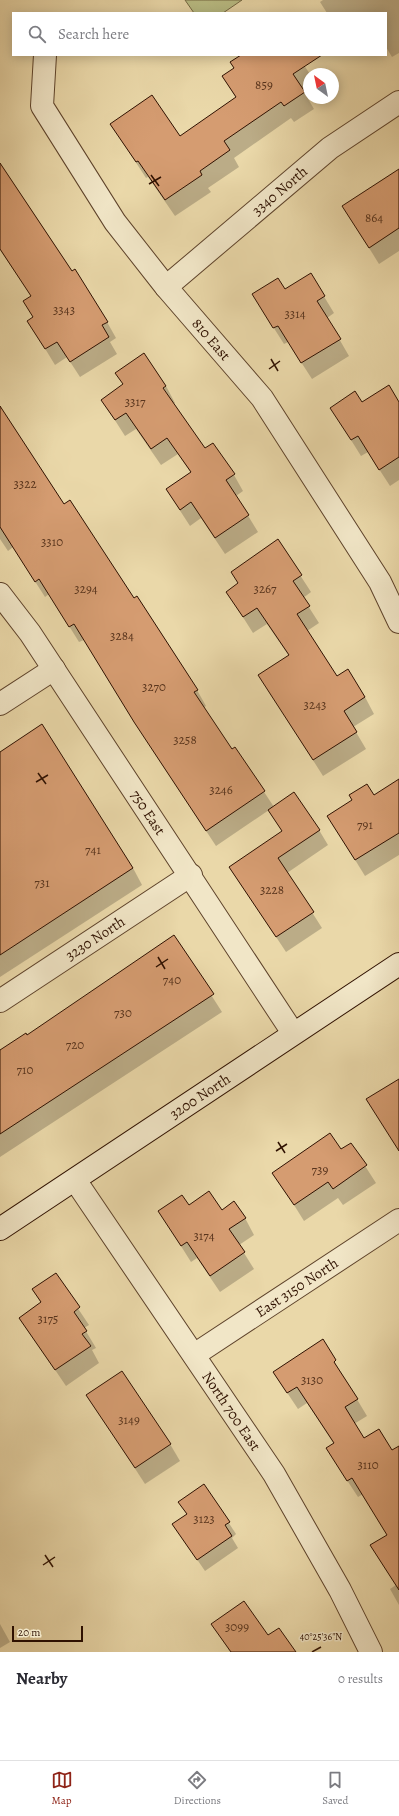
<!DOCTYPE html>
<meta charset="utf-8">
<style>
body{margin:0;font-family:Alegreya,serif;background:#f7f7f7;color:#2b2b33}
.compass{position:absolute;left:303px;top:68px;width:36px;height:36px;border-radius:50%;background:#fff;box-shadow:0 2px 10px #0003;rotate:327deg}
.scale{position:absolute;left:12px;bottom:10px;width:71px;box-sizing:border-box;padding-left:4px;border:2px solid #2f1101;border-top:0;font-size:11px;line-height:14px;white-space:nowrap;color:#2f1101;-webkit-text-stroke:3px #f1e6c7;paint-order:stroke}
.list{margin:0;padding:0;list-style:none}
h2{display:flex;justify-content:space-between;align-items:center;height:52px;margin:0;padding:0 16px;font-size:17px}
h2 small{font-size:13px;font-weight:400;color:#7c7c81}
.icon{flex:none;width:22px;height:22px;fill:none;stroke:currentColor;stroke-width:2;stroke-linecap:round;stroke-linejoin:round}
.map{position:relative;flex:none;width:399px;height:1652px;overflow:hidden}
.search{position:absolute;background:#fff;box-shadow:0 2px 10px #0003;left:12px;right:12px;top:12px;height:44px;display:flex;align-items:center;gap:10px;box-sizing:border-box;padding:0 14px;border-radius:0px;color:#7c7c81;font-size:15px}
.sheet{height:108px;background:#fff}
nav{display:flex;justify-content:space-around;align-items:center;box-sizing:border-box;height:56px;border-top:1px solid #e1e1e2;background:#fff;font-size:11px;color:#7c7c81}
nav a{display:grid;justify-items:center;gap:2px}
nav .on{color:#8f2418}
.map>svg:first-child{display:block}
.green{fill:#babe85;stroke:#746843}
.shadow{fill:#0003}
.building{fill:#d59c71;stroke:#2f1101}
.lines{fill:none;stroke-linecap:round;stroke-linejoin:round}
.street-casing{stroke:#5e432b;stroke-width:24}
.secondary-casing{stroke:#2f1101;stroke-width:24}
.street{stroke:#f1e6c7;stroke-width:22}
.secondary{stroke:#f1e6c7;stroke-width:22}
.ticks{fill:none;stroke:#2f1101;stroke-width:1.5}
.labels{text-anchor:middle;dominant-baseline:central;stroke-width:3;stroke-linejoin:round;paint-order:stroke}
.number-label{font-size:13px;fill:#58341d}
.street-label{font-size:15px;fill:#2f1101;stroke:#f1e6c7}
.ticks-label{font-size:10px;text-anchor:middle;fill:#2f1101;stroke:#f1e6c7;stroke-width:3;stroke-linejoin:round;paint-order:stroke}
</style>
<div class="map">
<svg width="399" height="1652" viewBox="0 0 399 1652">
<rect width="100%" height="100%" fill="#ead8a9"/>
<filter id="stains"><feTurbulence type="fractalNoise" baseFrequency=".005" numOctaves="4"/><feColorMatrix values="0 0 0 0 .2 0 0 0 0 .09 0 0 0 0 .02 0 0 0 .5 -.17"/></filter>
<radialGradient id="worn" r=".72"><stop offset=".6" stop-color="#630" stop-opacity="0"/><stop offset="1" stop-color="#630" stop-opacity=".3"/></radialGradient>
<polygon class="green" points="185,0 242,0 223,13 194,13"/>
<g class="shadow">
<polygon points="323,0 399,0 399,53 392,57 386,47 386,13 327,13 320,2"/>
<polygon points="242,55 297,55 310,74 309,86 303,90 314,109 294,122 291,118 234,158 239,167 208,188 211,192 175,216 148,177 146,178 111,124 180,137 236,98 223,76 235,68"/>
<polygon points="399,170 399,251 379,264 343,206"/>
<polygon points="0,172 107,322 116,338 110,342 117,354 80,377 67,357 55,365 38,337 32,297 0,250"/>
<polygon points="311,275 334,313 327,318 349,356 312,379 288,342 284,344 263,311 285,290"/>
<polygon points="144,355 166,386 175,403 173,404 205,450 234,475 243,491 236,496 258,532 225,554 201,518 190,526 177,506 191,473 178,454 161,465 136,429 125,436 102,400 124,385"/>
<polygon points="399,403 399,480 390,486 368,452 361,456 331,408"/>
<polygon points="0,408 64,505 133,599 197,690 206,706 203,708 231,751 235,748 274,807 319,830 328,845 287,873 322,928 286,952 230,867 283,832 269,810 216,846 145,738 84,640 79,642 49,594 45,597 13,547 8,551 0,539"/>
<polygon points="278,541 311,592 303,598 319,623 307,631 337,677 365,697 374,714 353,727 366,749 323,776 259,675 289,656 267,624 253,633 227,592 239,584"/>
<polygon points="0,753 133,868 142,885 0,977"/>
<polygon points="399,784 399,855 365,876 328,816"/>
<polygon points="174,937 222,1012 0,1157 0,1051 27,1036"/>
<polygon points="351,1144 376,1183 343,1205 338,1198 304,1221 274,1173 341,1151"/>
<polygon points="189,1206 221,1211 245,1218 254,1235 239,1245 254,1269 220,1292 197,1258 191,1262 159,1211"/>
<polygon points="55,1274 89,1325 84,1328 96,1348 92,1350 99,1363 66,1386 20,1318 41,1303 33,1290"/>
<polygon points="322,1341 367,1416 354,1424 363,1440 392,1451 399,1447 399,1605 390,1589 396,1585 371,1546 388,1535 363,1494 358,1497 337,1465 334,1444 307,1403 298,1409 284,1388"/>
<polygon points="88,1396 170,1444 180,1461 145,1484"/>
<polygon points="204,1485 236,1534 232,1538 238,1548 205,1571 181,1536 187,1515 179,1502"/>
<polygon points="0,1624 10,1642 0,1648"/>
<polygon points="212,1624 267,1637 295,1652 230,1652"/>
</g>
<g class="building">
<polygon points="241,55 322,55 293,74 305,92 284,106 281,102 224,141 230,150 200,171 202,175 165,200 138,161 136,162 110,124 152,95 180,136 236,97 222,76 234,68 230,62"/>
<polygon points="0,163 72,271 75,269 108,322 102,325 109,337 70,362 57,342 45,349 27,321 33,317 23,301 31,296 0,249"/>
<polygon points="399,169 399,228 369,248 342,206"/>
<polygon points="311,273 325,296 317,301 341,339 301,363 278,326 273,328 252,294 278,278 285,289"/>
<polygon points="144,353 166,386 163,388 205,448 213,443 235,474 226,480 249,515 215,538 191,502 180,510 166,489 191,472 167,438 151,449 126,413 115,420 101,400 123,384 115,373"/>
<polygon points="389,385 399,402 399,457 379,470 358,436 351,440 330,408 355,391 362,402"/>
<polygon points="0,406 64,504 70,500 134,598 137,596 198,690 194,692 232,749 235,747 265,791 206,831 134,722 74,624 69,627 39,579 35,582 0,527"/>
<polygon points="278,539 302,575 293,581 310,606 297,614 337,676 348,669 365,697 344,711 357,732 313,760 258,675 289,655 257,608 243,617 226,592 238,583 231,572"/>
<polygon points="42,724 133,868 0,955 0,752"/>
<polygon points="399,779 399,833 355,860 327,816 352,800 349,795 367,784 374,795"/>
<polygon points="294,792 320,830 278,858 314,912 276,937 229,867 282,831 268,810"/>
<polygon points="174,935 214,994 0,1134 0,1050 26,1033 27,1035"/>
<polygon points="399,1079 399,1151 366,1099"/>
<polygon points="330,1133 341,1149 351,1143 367,1165 333,1189 328,1182 294,1205 272,1173"/>
<polygon points="209,1191 222,1210 234,1201 246,1218 229,1229 245,1252 210,1276 187,1242 181,1246 158,1211 182,1195 189,1205"/>
<polygon points="56,1273 80,1307 74,1312 87,1331 82,1334 91,1346 55,1370 19,1318 41,1302 32,1289"/>
<polygon points="323,1339 336,1360 334,1362 358,1399 345,1407 364,1438 379,1429 392,1450 399,1446 399,1590 370,1545 387,1535 352,1478 347,1481 326,1448 334,1443 297,1387 287,1393 273,1372"/>
<polygon points="122,1371 171,1444 135,1468 86,1395"/>
<polygon points="204,1484 230,1522 225,1525 232,1536 197,1560 172,1524 187,1514 178,1502"/>
<polygon points="244,1601 268,1635 279,1628 296,1652 231,1652 211,1624"/>
</g>
<g class="lines">
<g class="street-casing">
<g id="street">
<path id="s1" d="M45,55L42,106L115,222L166,287L262,398L380,582L399,622"/>
<path id="s2" d="M166,287L330,148L399,102"/>
<path id="s3" d="M0,594L30,633L293,1033"/>
<polyline points="0,704 54,669"/>
<path id="s4" d="M0,1001L191,875"/>
<path id="s5" d="M75,1180L274,1474L340,1590L371,1652"/>
<path id="s6" d="M194,1355L399,1220"/>
</g>
</g>
<g class="secondary-casing">
<g id="secondary">
<path id="s7" d="M0,1229L399,964"/>
</g>
</g>
<use href="#street" class="street"/>
<use href="#secondary" class="secondary"/>
</g>
<path class="ticks" d="M151,175L159,186M149,184L161,177M271,359L278,371M269,369L280,361M38,773L46,784M36,782L48,775M158,957L165,969M156,967L168,959M278,1142L285,1153M276,1151L287,1144M45,1555L53,1567M43,1565L55,1557M312,1652L321,1647"/>
<g class="labels">
<g class="number-label">
<text x="264" y="84">859</text>
<text x="374" y="217">864</text>
<text x="64" y="309">3343</text>
<text x="295" y="313">3314</text>
<text x="135" y="401">3317</text>
<text x="25" y="483">3322</text>
<text x="52" y="541">3310</text>
<text x="86" y="588">3294</text>
<text x="265" y="588">3267</text>
<text x="122" y="635">3284</text>
<text x="154" y="686">3270</text>
<text x="315" y="704">3243</text>
<text x="185" y="739">3258</text>
<text x="221" y="789">3246</text>
<text x="365" y="824">791</text>
<text x="93" y="849">741</text>
<text x="42" y="882">731</text>
<text x="272" y="889">3228</text>
<text x="172" y="979">740</text>
<text x="123" y="1012">730</text>
<text x="75" y="1044">720</text>
<text x="25" y="1069">710</text>
<text x="320" y="1169">739</text>
<text x="204" y="1235">3174</text>
<text x="48" y="1318">3175</text>
<text x="312" y="1379">3130</text>
<text x="129" y="1419">3149</text>
<text x="368" y="1464">3110</text>
<text x="204" y="1518">3123</text>
<text x="237" y="1626">3099</text>
</g>
<g class="street-label">
<text stroke="none"><textPath href="#s2" startOffset="149">3340 North</textPath></text>
<text stroke="none"><textPath href="#s1" startOffset="340">810 East</textPath></text>
<text stroke="none"><textPath href="#s3" startOffset="264">750 East</textPath></text>
<text stroke="none"><textPath href="#s4" startOffset="114">3230 North</textPath></text>
<text stroke="none"><textPath href="#s7" startOffset="240">3200 North</textPath></text>
<text stroke="none"><textPath href="#s6" startOffset="123">East 3150 North</textPath></text>
<text stroke="none"><textPath href="#s5" startOffset="279">North 700 East</textPath></text>
</g>
</g>
<g class="ticks-label">
<text x="321" y="1640">40°25'36"N</text>
</g>
<rect width="100%" height="100%" filter="url(#stains)"/>
<rect width="100%" height="100%" fill="url(#worn)"/>
</svg>
<svg class="compass" viewBox="-18 -18 36 36"><path d="M0-13l5 13h-10z" fill="#e53935"/><path d="M0 13l5-13h-10z" fill="#7c7c81"/></svg>
<div class="scale">20 m</div>
<div class="search"><svg class="icon" aria-label="search" viewBox="0 0 24 24"><circle cx="10" cy="10" r="6"/><path d="M15 15l6 6"/></svg>Search here</div>
</div>
<section class="sheet">
<h2>Nearby<small>0 results</small></h2>
<ul class="list">
</ul>
</section>
<nav>
<a class="on"><svg class="icon" aria-label="map" viewBox="0 0 24 24"><path d="M3 6l6-2 6 2 6-2v14l-6 2-6-2-6 2zM9 4v14M15 6v14"/></svg>Map</a>
<a><svg class="icon" aria-label="directions" viewBox="0 0 24 24"><path d="M12 3l9 9-9 9-9-9zM9 14v-3h6M13 9l2 2-2 2"/></svg>Directions</a>
<a><svg class="icon" aria-label="saved" viewBox="0 0 24 24"><path d="M7 4h10v16l-5-4-5 4z"/></svg>Saved</a>
</nav>
